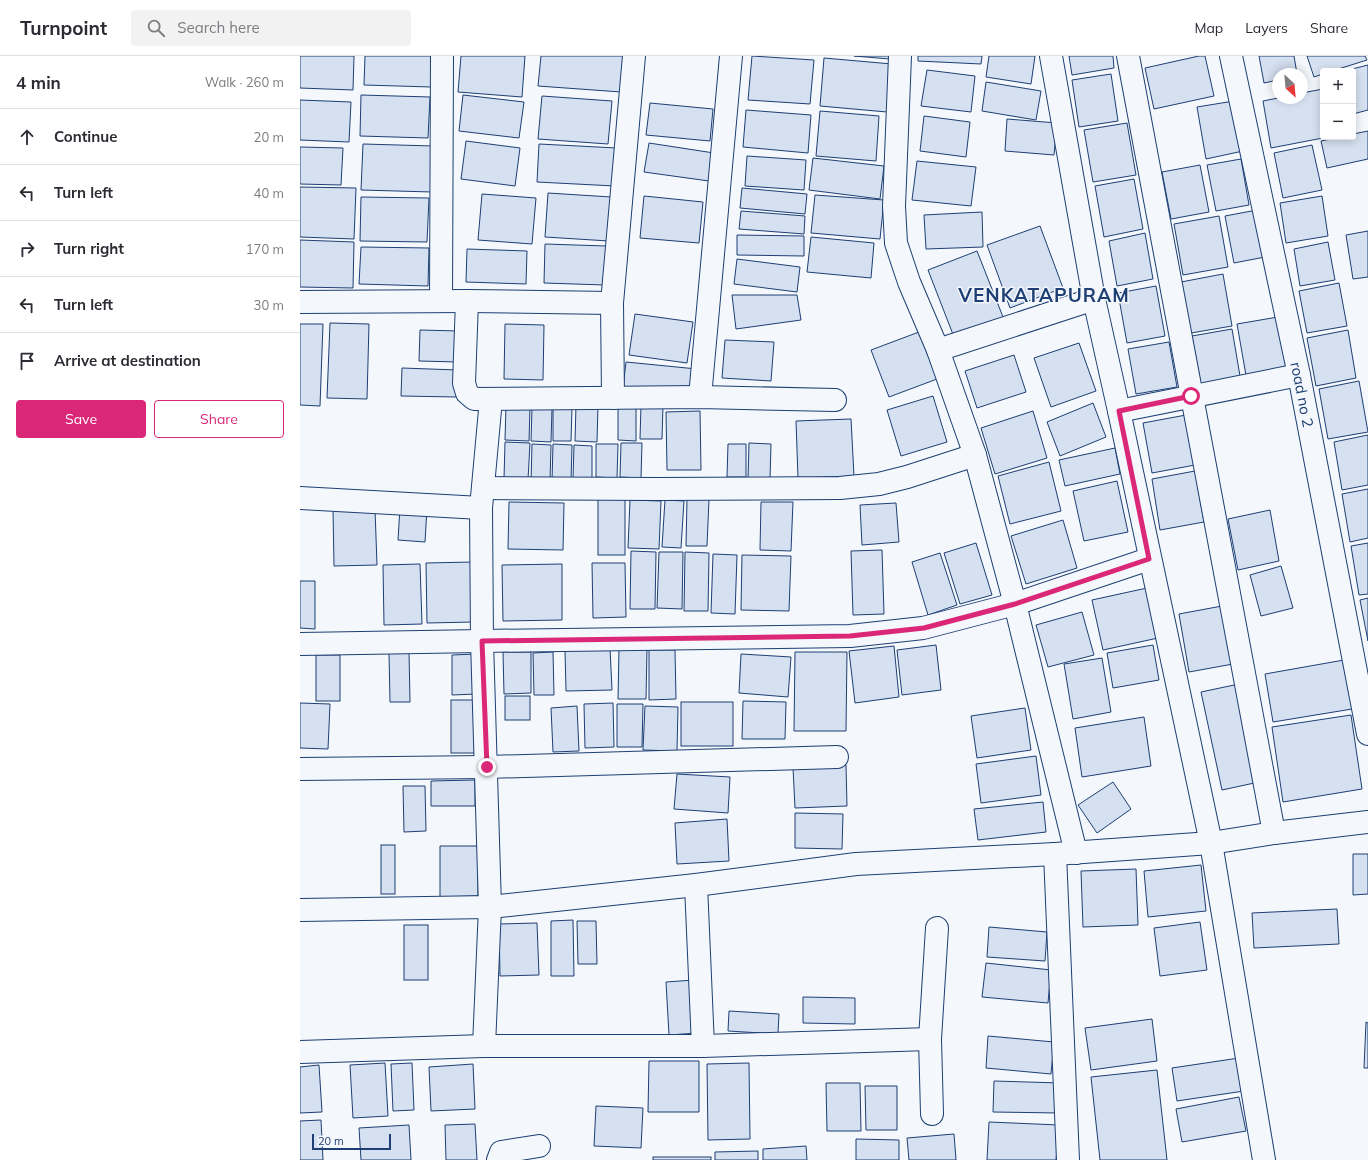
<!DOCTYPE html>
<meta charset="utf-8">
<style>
body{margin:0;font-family:Mulish,sans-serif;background:#f2f2f3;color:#2b2b33}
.controls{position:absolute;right:12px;top:12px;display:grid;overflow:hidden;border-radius:4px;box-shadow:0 2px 10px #0003}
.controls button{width:36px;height:36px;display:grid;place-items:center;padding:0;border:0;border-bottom:1px solid #e1e1e2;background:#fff;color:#2b2b33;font:20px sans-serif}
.compass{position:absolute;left:972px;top:12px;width:36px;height:36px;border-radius:50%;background:#fff;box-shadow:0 2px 10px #0003;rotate:154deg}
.scale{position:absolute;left:12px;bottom:10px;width:79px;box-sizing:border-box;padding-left:4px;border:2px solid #1d3f73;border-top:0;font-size:11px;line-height:14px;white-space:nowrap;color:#1d3f73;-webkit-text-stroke:3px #f4f7fb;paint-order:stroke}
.stop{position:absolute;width:12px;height:12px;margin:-9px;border:3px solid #db2777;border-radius:50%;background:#fff}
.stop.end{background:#db2777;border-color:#fff;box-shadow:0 1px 4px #0008}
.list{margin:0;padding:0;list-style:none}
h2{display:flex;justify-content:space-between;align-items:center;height:52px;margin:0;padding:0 16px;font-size:17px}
h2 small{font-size:13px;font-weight:400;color:#7c7c81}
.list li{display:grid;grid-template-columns:26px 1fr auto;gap:12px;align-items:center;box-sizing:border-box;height:56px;padding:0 16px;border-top:1px solid #e1e1e2}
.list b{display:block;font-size:15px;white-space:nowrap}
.list em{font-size:13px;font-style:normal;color:#7c7c81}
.actions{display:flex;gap:8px;padding:12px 16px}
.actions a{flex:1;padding:9px 0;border:1px solid #db2777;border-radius:4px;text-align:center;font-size:14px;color:#db2777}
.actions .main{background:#db2777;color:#fff}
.icon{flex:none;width:22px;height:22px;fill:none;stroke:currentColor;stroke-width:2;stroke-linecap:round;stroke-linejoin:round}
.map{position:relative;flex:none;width:1068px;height:1104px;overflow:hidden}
header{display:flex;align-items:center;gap:24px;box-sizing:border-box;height:56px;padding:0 20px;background:#fff;border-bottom:1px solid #e1e1e2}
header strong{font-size:19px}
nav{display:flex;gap:22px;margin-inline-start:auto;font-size:14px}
.search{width:280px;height:36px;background:#f2f2f3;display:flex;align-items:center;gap:10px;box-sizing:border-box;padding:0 14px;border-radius:4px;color:#7c7c81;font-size:15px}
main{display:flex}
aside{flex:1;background:#fff}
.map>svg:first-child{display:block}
.building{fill:#d5e0f0;stroke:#1d3f73}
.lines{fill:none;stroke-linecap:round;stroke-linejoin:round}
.minor-casing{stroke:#1d3f73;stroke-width:24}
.minor{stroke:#f4f7fb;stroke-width:22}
.route{stroke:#db2777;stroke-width:5}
.labels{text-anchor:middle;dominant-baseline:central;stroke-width:3;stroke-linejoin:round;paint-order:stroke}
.street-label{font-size:15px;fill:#1d3f73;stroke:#f4f7fb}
.district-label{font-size:19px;font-weight:bold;letter-spacing:1px;fill:#1d3f73;stroke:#f4f7fb}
</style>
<header>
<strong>Turnpoint</strong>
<div class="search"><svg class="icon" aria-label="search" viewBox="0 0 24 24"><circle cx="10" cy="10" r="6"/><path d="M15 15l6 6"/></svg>Search here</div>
<nav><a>Map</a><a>Layers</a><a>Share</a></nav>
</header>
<main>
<aside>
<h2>4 min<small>Walk · 260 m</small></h2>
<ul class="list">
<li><svg class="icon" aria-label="ahead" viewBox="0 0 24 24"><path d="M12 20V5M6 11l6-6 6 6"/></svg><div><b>Continue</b></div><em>20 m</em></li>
<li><svg class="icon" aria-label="left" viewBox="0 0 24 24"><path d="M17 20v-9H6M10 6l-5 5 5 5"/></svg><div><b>Turn left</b></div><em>40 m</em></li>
<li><svg class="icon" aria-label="right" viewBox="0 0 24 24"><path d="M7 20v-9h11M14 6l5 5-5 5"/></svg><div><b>Turn right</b></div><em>170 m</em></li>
<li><svg class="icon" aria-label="left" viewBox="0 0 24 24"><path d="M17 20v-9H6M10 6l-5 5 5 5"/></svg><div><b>Turn left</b></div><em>30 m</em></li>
<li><svg class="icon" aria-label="arrive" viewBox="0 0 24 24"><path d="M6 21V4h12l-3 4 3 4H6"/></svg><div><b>Arrive at destination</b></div></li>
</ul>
<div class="actions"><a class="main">Save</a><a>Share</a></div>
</aside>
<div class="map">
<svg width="1068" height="1104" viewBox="0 0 1068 1104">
<rect width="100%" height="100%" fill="#f4f7fb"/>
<g class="building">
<polygon points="0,0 54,0 53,34 0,32"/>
<polygon points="65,0 132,0 131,31 64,29"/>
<polygon points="161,0 225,0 222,41 158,36"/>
<polygon points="241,0 324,0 321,36 238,30"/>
<polygon points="452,0 514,4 510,48 448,44"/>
<polygon points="554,0 591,0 590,3"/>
<polygon points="618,0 682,0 681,8 618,5"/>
<polygon points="689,0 735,0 731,28 686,21"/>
<polygon points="769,0 813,0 814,12 772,19"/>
<polygon points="899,0 905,0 914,40 854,53 845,12"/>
<polygon points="959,0 994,0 997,18 978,18 978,24 964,27"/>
<polygon points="1007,0 1065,0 1067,4 1032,15 1023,15 1023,18 1014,21"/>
<polygon points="524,2 592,8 587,56 520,50"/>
<polygon points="1068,9 1068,54 1053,58 1053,15 1044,15"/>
<polygon points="627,14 675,20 671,56 621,50"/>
<polygon points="811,18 818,65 779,71 772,24"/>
<polygon points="686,26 741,35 736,64 682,55"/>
<polygon points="1023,33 1023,81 1028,81 971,92 963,45 978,42 1002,42 1002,37"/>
<polygon points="61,39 130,41 128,82 60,80"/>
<polygon points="163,39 224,46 219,82 159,75"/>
<polygon points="242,40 312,45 308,88 238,83"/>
<polygon points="0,44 51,46 49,86 0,84"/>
<polygon points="934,45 943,95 906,103 897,51"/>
<polygon points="350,47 413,53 410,85 346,79"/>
<polygon points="446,54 511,59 508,97 443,91"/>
<polygon points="520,55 579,60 576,105 516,100"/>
<polygon points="624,60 670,66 666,101 620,95"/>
<polygon points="707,63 757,67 754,99 705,95"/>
<polygon points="827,67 836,119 793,126 784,74"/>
<polygon points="1068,75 1068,103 1027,112 1021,85 1040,81 1053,81 1053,78"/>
<polygon points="166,85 220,92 215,130 161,123"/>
<polygon points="349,87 414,97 409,125 344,116"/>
<polygon points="63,88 133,90 132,136 61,134"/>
<polygon points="239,88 317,92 315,130 237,126"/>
<polygon points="1012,89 1022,134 983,142 974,97"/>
<polygon points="0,91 43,92 41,129 0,128"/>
<polygon points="447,100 506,104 504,134 445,130"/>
<polygon points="513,102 584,110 580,143 509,134"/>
<polygon points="941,103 949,149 916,155 907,109"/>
<polygon points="617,105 676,111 671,150 612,144"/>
<polygon points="900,109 909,156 871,163 862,116"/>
<polygon points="834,123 843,173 804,181 795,130"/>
<polygon points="0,131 56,132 54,183 0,181"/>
<polygon points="442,132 507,138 505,158 440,152"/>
<polygon points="248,137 311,141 309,185 245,181"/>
<polygon points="182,138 236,142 232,188 178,184"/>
<polygon points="515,139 584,144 580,183 511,177"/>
<polygon points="344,140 403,146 399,187 340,182"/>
<polygon points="1022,140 1028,180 986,187 980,147"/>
<polygon points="61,141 129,142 127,186 60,185"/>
<polygon points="957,154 965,201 934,207 925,160"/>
<polygon points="441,155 505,160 504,178 439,173"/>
<polygon points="682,156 683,191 626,193 624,159"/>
<polygon points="919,160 928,211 883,219 874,168"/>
<polygon points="740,170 763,232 710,252 687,189"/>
<polygon points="1068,175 1068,221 1053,223 1046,179"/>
<polygon points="845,177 853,223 817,230 809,185"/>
<polygon points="437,179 504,180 504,200 437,199"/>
<polygon points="511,181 574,187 571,222 507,216"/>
<polygon points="0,184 54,186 53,232 0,231"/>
<polygon points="1028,186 1035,224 1000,230 994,193"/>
<polygon points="245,188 306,190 305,229 244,227"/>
<polygon points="61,191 129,192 128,230 59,228"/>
<polygon points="167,193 227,195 226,228 166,226"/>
<polygon points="677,195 703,261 654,281 628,214"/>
<polygon points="437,203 500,211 497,236 434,228"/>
<polygon points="923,218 932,270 891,277 881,226"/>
<polygon points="1039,227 1047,270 1007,277 999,235"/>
<polygon points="856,230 865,280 827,287 818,237"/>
<polygon points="432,239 497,239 501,264 436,273"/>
<polygon points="335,258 393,266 387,307 329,299"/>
<polygon points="978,261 987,318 947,325 937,268"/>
<polygon points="30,267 69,268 67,343 27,342"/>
<polygon points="0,268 23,268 20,350 0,349"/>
<polygon points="205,268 244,269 243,324 204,323"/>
<polygon points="932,273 941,326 902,334 892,280"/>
<polygon points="120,274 159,275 158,306 119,305"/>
<polygon points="1048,274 1056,322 1016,330 1007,282"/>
<polygon points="619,276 637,323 589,341 571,294"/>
<polygon points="425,284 474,286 471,325 422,322"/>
<polygon points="869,286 877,331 836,338 828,293"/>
<polygon points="779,287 796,335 751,351 734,302"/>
<polygon points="714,299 726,336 677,352 665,315"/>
<polygon points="326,306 397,313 394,339 323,331"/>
<polygon points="102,312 158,314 157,341 101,340"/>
<polygon points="1059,325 1068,376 1028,383 1019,333"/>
<polygon points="633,340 647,386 601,400 587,354"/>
<polygon points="793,347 806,381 760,400 747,366"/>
<polygon points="276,349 298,349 297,386 275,385"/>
<polygon points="318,349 336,350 336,385 318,384"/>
<polygon points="341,349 363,349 362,383 340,383"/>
<polygon points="206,350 230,351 229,385 205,384"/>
<polygon points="253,351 272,352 271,385 253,385"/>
<polygon points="232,352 252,353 251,386 231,385"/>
<polygon points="400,355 401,414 367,414 366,356"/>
<polygon points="733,355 747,402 695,418 681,372"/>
<polygon points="886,359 895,409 852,417 843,367"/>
<polygon points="551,363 554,420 498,422 496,365"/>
<polygon points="1068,379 1068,429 1042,434 1034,386"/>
<polygon points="205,386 230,387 228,424 204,423"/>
<polygon points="321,387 342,387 341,422 320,421"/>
<polygon points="449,387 471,388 470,423 448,423"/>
<polygon points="232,388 251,389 250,426 231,426"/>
<polygon points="253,388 272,389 271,425 252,425"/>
<polygon points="296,388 318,388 317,422 296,421"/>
<polygon points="428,388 446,388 446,421 427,421"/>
<polygon points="274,389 292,390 292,423 273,423"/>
<polygon points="815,392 820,418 765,430 759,404"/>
<polygon points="749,406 761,455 710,468 698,420"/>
<polygon points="895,415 904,466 860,474 852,423"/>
<polygon points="817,425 828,476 784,485 773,435"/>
<polygon points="1068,433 1068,482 1050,486 1042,438"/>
<rect x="298" y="442" width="27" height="57"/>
<polygon points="387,443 409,443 407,490 386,490"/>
<polygon points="330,444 361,445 359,493 328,492"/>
<polygon points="365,444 384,445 381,492 362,491"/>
<polygon points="209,446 264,447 263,494 208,493"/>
<polygon points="461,446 493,446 491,495 460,494"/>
<polygon points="596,447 599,486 562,489 560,449"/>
<polygon points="100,451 127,452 125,486 98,484"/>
<polygon points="75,453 77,509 34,510 33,454"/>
<polygon points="970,454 979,505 938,514 928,463"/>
<polygon points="763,464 777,512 726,528 711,480"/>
<polygon points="676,487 692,539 660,548 644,497"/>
<polygon points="1068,487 1068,538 1059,539 1051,490"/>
<polygon points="582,494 584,558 553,559 551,495"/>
<polygon points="331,495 356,496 355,553 330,553"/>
<polygon points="359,496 383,496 382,553 357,552"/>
<polygon points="385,496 409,497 408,555 384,555"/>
<polygon points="640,497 657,549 628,559 612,506"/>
<polygon points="413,498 437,499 435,558 411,557"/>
<polygon points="442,499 491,500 489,555 441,554"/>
<polygon points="173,506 173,566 127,567 126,507"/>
<polygon points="292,507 325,507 326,561 293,562"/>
<polygon points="120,508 122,568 84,569 83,509"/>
<polygon points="262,508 262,564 203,565 202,509"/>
<polygon points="981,510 993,552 961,560 950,519"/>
<polygon points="0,525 15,525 15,573 0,572"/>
<polygon points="847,532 858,582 803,594 792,544"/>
<polygon points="1068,542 1068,585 1060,544"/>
<polygon points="922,550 933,608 889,616 879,558"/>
<polygon points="782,556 794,599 748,611 736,569"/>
<polygon points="636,589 641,634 602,639 597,594"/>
<polygon points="853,589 859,624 813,632 807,597"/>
<polygon points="594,590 599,641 555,647 549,595"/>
<polygon points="310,592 312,634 266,635 265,594"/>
<polygon points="319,593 347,593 346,643 318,643"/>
<polygon points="349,594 375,594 376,643 349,644"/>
<polygon points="109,596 110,646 90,646 89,597"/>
<polygon points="203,596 231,596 231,637 204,638"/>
<polygon points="253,596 254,639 234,639 233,597"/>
<polygon points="495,596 547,596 546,675 494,675"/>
<polygon points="176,598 177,638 152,639 152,599"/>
<polygon points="441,598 491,601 488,641 439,637"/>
<rect x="16" y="599" width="24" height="46"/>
<polygon points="802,602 811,656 773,663 764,608"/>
<polygon points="1044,604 1052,653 973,666 965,618"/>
<polygon points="939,628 959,726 922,734 901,636"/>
<rect x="205" y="640" width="25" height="24"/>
<rect x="151" y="644" width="27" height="53"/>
<polygon points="443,645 486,646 485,683 442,683"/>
<rect x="381" y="646" width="52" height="44"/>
<polygon points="0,647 30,648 28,693 0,692"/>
<polygon points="313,647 314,691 285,692 284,648"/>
<polygon points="317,648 343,648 342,691 317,691"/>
<polygon points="277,650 279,695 253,696 251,652"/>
<polygon points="345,650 378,651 377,695 343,694"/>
<polygon points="725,652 731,694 677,702 671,660"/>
<polygon points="1051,659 1062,733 983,746 972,671"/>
<polygon points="844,661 851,710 782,721 775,672"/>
<polygon points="736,700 741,739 681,747 676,708"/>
<polygon points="546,709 547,750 495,752 493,712"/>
<polygon points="377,718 430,721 428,757 374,753"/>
<polygon points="175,724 175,750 131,750 131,725"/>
<polygon points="813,726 831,753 797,777 778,749"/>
<polygon points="103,730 125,730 126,775 104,776"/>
<polygon points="743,746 746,776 678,784 674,753"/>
<polygon points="495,757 543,758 542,793 495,792"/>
<polygon points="427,763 429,805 377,808 375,767"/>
<rect x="81" y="789" width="14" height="49"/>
<polygon points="140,790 178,790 178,840 140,841"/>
<polygon points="1053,798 1068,798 1068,838 1053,839"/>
<polygon points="901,809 906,855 848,861 844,815"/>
<polygon points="836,813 838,869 783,871 781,815"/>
<polygon points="1037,853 1039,888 954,892 952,857"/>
<polygon points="273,864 274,920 251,920 251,865"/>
<polygon points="277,865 296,865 297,908 278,908"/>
<polygon points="900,866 907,914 860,920 854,872"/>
<polygon points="237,867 239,919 200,920 199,868"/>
<rect x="104" y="869" width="24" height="55"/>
<polygon points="689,871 747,876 745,905 687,901"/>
<polygon points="686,907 751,914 748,947 682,941"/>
<polygon points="394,924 397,977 369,979 366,926"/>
<polygon points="503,941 555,942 555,968 503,967"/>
<polygon points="429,955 479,958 478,978 428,975"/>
<polygon points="852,963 857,1005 791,1014 785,972"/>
<polygon points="1066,966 1068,967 1068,1012 1064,1012"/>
<polygon points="688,980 754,986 751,1018 686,1012"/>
<polygon points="939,1002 944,1035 877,1045 872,1012"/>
<polygon points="349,1005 399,1005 399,1056 348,1056"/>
<polygon points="85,1007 88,1060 53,1062 50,1009"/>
<polygon points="112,1007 114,1054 93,1055 91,1008"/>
<polygon points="449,1007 450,1083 408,1084 407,1008"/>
<polygon points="173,1008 175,1053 131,1055 129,1011"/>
<polygon points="19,1009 22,1056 0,1057 0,1011"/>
<polygon points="857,1014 867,1104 800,1104 791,1021"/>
<polygon points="694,1025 760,1027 759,1057 693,1056"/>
<polygon points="526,1027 560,1027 561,1075 527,1075"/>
<polygon points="565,1030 597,1030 597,1074 566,1074"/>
<polygon points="939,1041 946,1075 882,1086 876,1053"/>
<polygon points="296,1050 343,1052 341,1092 294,1090"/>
<polygon points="21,1064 23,1104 0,1104 0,1065"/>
<polygon points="689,1066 759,1069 756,1104 687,1104"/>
<polygon points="175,1068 177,1104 146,1104 145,1069"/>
<polygon points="109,1069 111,1104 61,1104 59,1072"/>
<polygon points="654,1078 656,1104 609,1104 607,1082"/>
<polygon points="556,1083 599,1084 599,1104 556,1104"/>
<polygon points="506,1090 507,1104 463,1104 463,1093"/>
<polygon points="458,1095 458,1104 415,1104 415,1096"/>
<rect x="353" y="1101" width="58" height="3"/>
</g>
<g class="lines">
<g class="minor-casing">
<g id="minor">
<polyline points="600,0 594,150 596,187 609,226 638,294 675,399 715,548 776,797"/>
<polyline points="828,0 974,777"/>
<path id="s1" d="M931,0L999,319L1068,678"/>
<polyline points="794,243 819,355"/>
<polyline points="141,245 142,0"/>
<polyline points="167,245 164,327 167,337 174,343 400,341 535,344"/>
<polyline points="0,246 167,245 312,247"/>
<polyline points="638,294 794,243 751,0"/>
<polyline points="400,341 431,0"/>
<polyline points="313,342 312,247 334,0"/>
<polyline points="183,432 358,433 540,432 579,428 607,421 675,399"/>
<polyline points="0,442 181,452"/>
<polyline points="0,588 182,585 550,580 623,572 715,548 849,503"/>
<polyline points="0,713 187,711 537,701"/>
<polyline points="755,798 768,1104"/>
<polyline points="396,829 403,990"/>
<polyline points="0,854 190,851 396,829 556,808 755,798 911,787 974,777 1068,766"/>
<polyline points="184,990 190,851 182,585 181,452 191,343"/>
<polyline points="0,996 184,990 403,990 630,983"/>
<polyline points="632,1058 630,983 637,872"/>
<polyline points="198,1104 201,1096 239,1090"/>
<polyline points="964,1104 911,787 819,355 999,319"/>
</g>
</g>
<use href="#minor" class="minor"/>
</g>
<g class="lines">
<polyline class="route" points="187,711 182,585 550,580 624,572 715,548 849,503 819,355 891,340"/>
</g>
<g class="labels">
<g class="street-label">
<text stroke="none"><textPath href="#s1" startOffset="346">road no 2</textPath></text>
</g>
<g class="district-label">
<text x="744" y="239">VENKATAPURAM</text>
</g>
</g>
</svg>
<div class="controls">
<button>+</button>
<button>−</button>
</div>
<svg class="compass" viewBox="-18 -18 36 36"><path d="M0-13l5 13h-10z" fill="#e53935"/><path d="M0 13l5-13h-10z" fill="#7c7c81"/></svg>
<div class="scale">20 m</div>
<div class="stop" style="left:891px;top:340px"></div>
<div class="stop end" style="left:187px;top:711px"></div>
</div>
</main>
